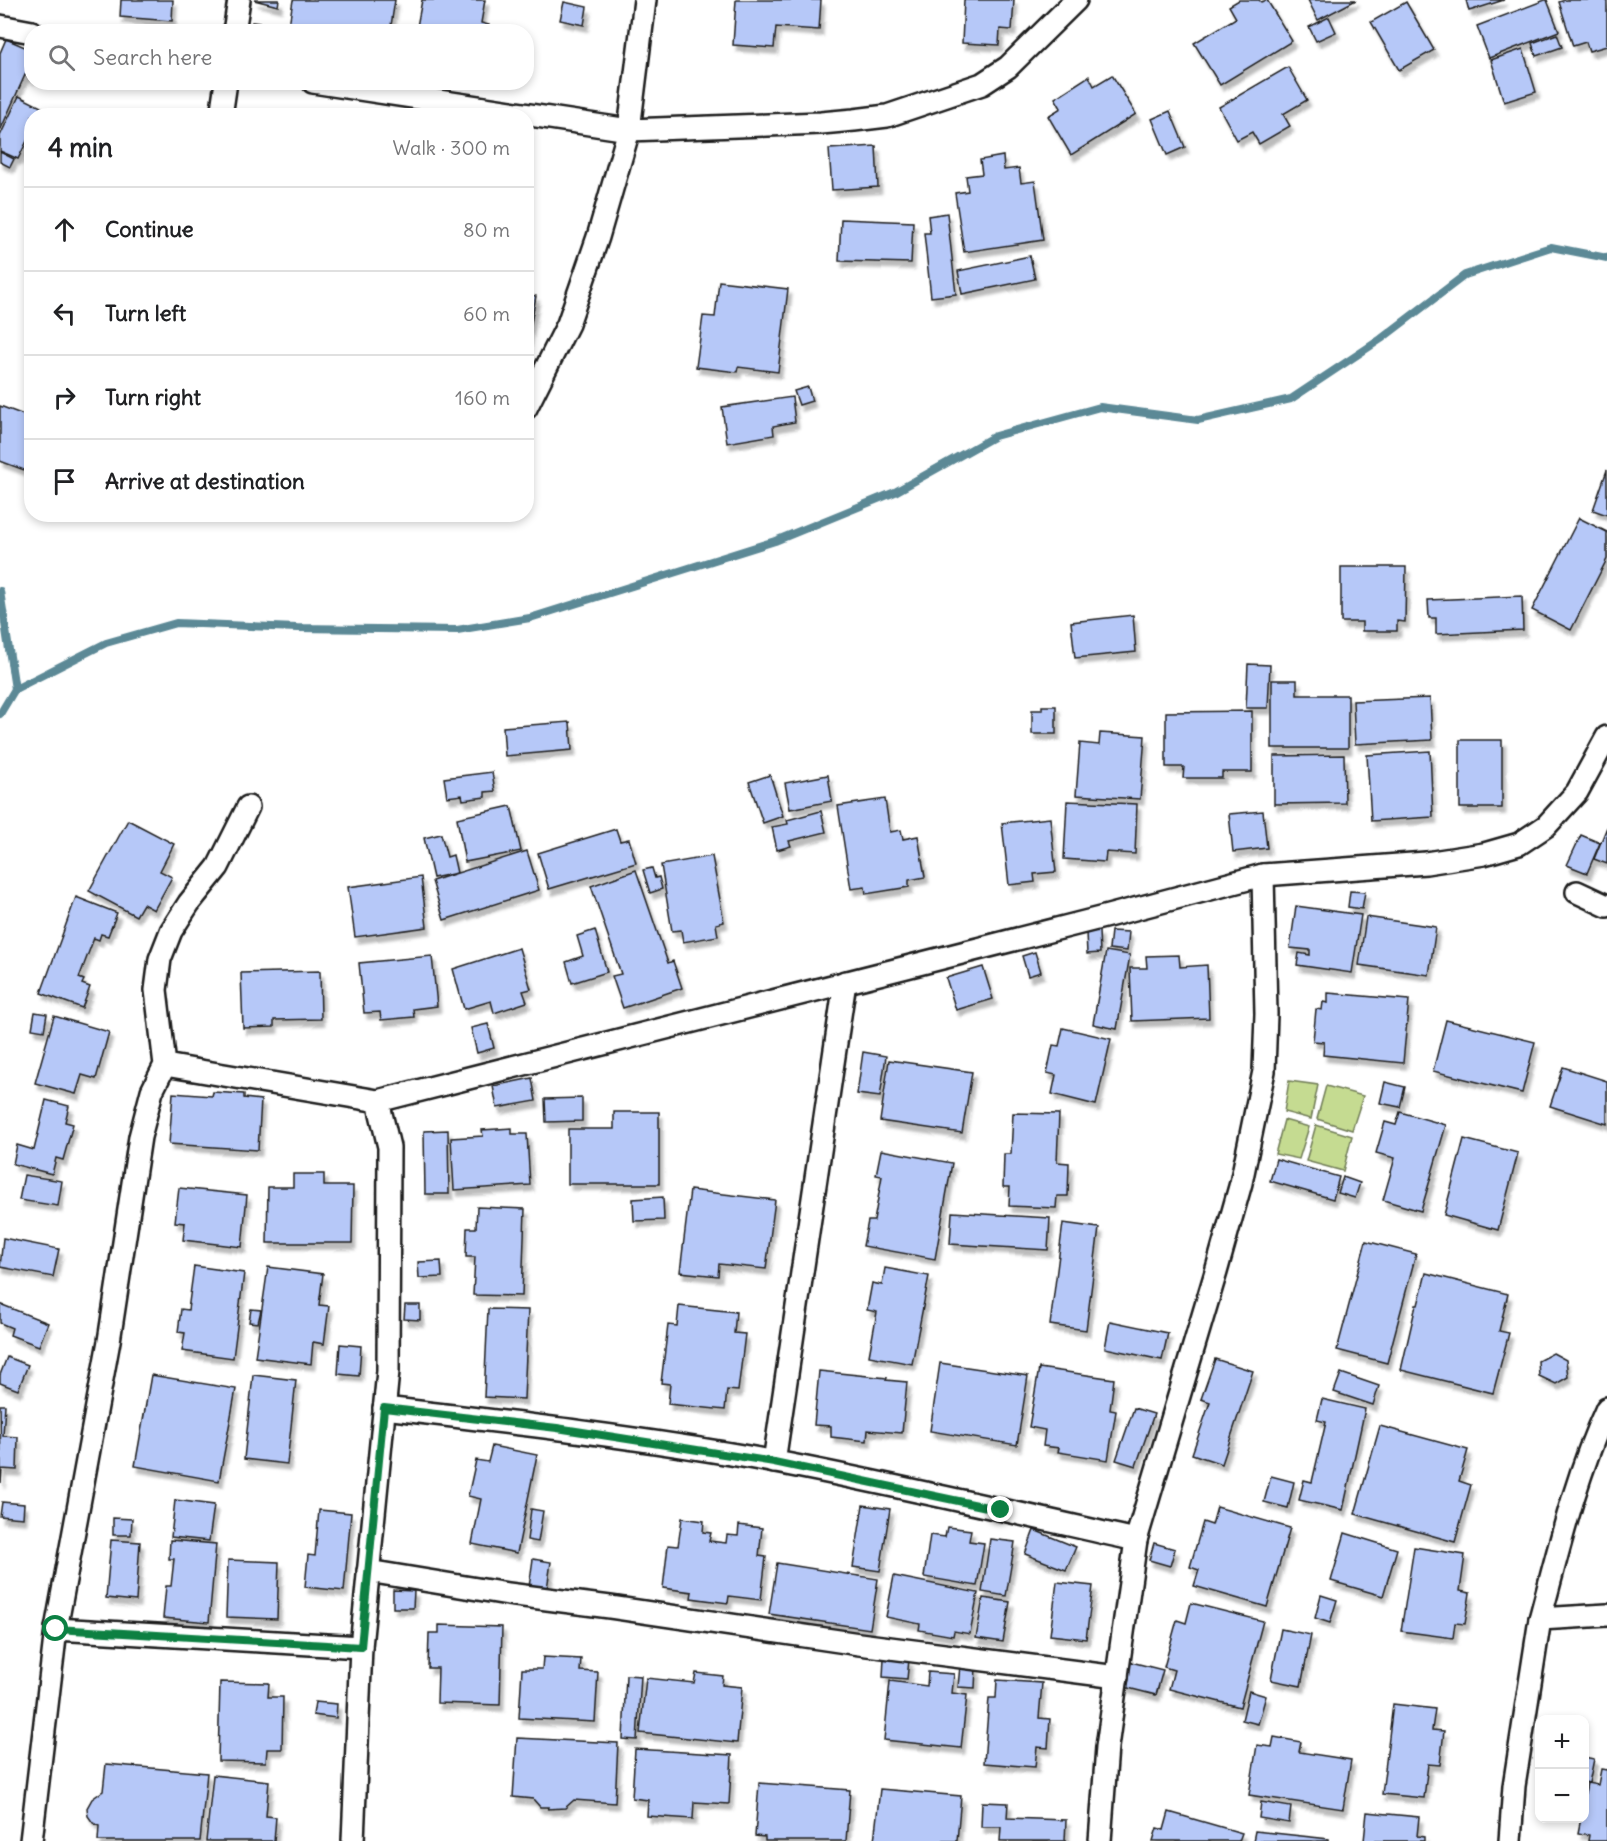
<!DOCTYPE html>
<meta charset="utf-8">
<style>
body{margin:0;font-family:Delius,sans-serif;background:#f6f6f6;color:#202124}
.controls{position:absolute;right:18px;bottom:18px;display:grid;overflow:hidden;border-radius:12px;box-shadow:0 3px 9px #0003}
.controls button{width:54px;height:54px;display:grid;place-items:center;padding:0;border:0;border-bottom:2px solid #e0e0e0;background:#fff;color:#202124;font:30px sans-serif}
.stop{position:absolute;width:18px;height:18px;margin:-14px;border:4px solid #0b8043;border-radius:50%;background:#fff}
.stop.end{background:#0b8043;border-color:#fff;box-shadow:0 2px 6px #0008}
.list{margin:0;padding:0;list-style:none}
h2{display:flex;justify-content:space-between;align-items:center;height:78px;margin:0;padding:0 24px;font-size:26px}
h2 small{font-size:20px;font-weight:400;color:#757577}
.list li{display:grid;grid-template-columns:39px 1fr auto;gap:18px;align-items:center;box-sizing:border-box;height:84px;padding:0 24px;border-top:2px solid #e0e0e0}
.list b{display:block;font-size:22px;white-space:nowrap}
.list em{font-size:20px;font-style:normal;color:#757577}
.icon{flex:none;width:33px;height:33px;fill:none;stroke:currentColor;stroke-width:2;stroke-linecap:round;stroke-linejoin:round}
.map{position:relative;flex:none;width:1607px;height:1841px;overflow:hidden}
.search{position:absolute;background:#fff;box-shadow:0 3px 9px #0003;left:24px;top:24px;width:510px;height:66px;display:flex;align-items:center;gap:15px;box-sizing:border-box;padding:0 21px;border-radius:24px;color:#757577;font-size:22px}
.panel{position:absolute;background:#fff;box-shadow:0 3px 9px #0003;left:24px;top:108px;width:510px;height:414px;border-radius:24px}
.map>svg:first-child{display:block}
.green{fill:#c5db91;stroke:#707c56;stroke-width:1.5}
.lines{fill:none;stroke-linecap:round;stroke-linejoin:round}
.stream{stroke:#5c8996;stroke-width:8}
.building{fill:#b6c8f8;stroke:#1c1c1c;stroke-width:1.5;filter:url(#shadow)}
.street-casing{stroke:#1c1c1c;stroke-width:26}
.street{stroke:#fff;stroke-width:21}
.route{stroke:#0b8043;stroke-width:8}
</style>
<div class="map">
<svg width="1607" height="1841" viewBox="0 0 1607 1841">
<defs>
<filter id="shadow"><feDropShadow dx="3.5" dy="6" stdDeviation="1.5" flood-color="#0004"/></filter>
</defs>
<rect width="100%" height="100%" fill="#fff"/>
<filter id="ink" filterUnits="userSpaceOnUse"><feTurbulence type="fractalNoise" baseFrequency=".0167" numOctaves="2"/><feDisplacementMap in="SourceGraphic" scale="12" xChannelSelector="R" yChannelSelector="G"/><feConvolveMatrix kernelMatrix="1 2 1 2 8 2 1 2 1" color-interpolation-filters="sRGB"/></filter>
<g filter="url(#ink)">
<g class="green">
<polygon points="1289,1081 1318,1085 1311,1119 1284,1112"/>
<polygon points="1326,1086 1363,1096 1352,1130 1317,1119"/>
<polygon points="1284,1120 1309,1127 1299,1159 1275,1154"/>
<polygon points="1316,1125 1352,1136 1343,1171 1306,1161"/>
</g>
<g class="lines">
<g class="stream">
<polyline points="0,591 15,689"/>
<polyline points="0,714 15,689 106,643 176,623 297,628 457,630 530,618 775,541 895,492 995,436 1100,407 1198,420 1291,399 1381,339 1465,275 1551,247 1607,258"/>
</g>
</g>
<g class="building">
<polygon points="121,0 173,0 172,21 120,17"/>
<polygon points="254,0 279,0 278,6"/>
<polygon points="293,0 395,0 390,32 288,32"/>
<polygon points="422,0 485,0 481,23 489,25 487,32 416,32"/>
<polygon points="736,0 821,0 819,30 776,27 774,48 733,45"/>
<polygon points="964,0 1014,0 1012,30 1000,29 999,45 962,43"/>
<polygon points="1239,0 1259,0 1261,2 1267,0 1292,41 1220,85 1194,43 1236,18 1229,6"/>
<polygon points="1308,0 1356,0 1318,20"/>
<polygon points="1466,0 1504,0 1469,11"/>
<polygon points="1545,0 1547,0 1559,31 1489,58 1477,26"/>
<polygon points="1565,0 1607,0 1607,46 1589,51 1586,42 1573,46 1559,2"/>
<polygon points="564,2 587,7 584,25 560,20"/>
<polygon points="1406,2 1434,50 1399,70 1371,22"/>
<polygon points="1329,17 1336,32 1316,41 1309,27"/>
<polygon points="252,22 285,26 284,32 251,32"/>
<polygon points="1557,34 1562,47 1536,56 1532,43"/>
<polygon points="6,39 32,50 32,76 31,78 25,75 0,131 0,53"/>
<polygon points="1523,49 1536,92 1504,102 1491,60"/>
<polygon points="1288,67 1307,100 1283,114 1290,126 1259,144 1252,132 1237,140 1219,107"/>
<polygon points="1112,75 1136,114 1071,155 1048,116 1061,108 1055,98 1089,76 1094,86"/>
<polygon points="19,96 43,108 39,116 32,116 32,131 18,159 0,151 0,136"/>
<polygon points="1170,111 1185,147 1167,155 1152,119"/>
<polygon points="876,146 878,187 832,190 829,149"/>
<polygon points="0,152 14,159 10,167 0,162"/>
<polygon points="1003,156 1004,170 1019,168 1021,183 1035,181 1043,240 964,252 955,193 968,191 966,176 982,174 980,160"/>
<polygon points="947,213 956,294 931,297 924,233 930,233 928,216"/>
<polygon points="841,219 913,222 911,263 839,261"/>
<polygon points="1030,256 1035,279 962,294 958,271"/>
<polygon points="719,281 788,289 778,372 738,367 737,372 696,367 703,316 715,317"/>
<polygon points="526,294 536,296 527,345 526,345"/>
<polygon points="808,387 812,401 799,405 794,391"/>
<polygon points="792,397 795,422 773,426 774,435 727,443 722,407"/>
<polygon points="0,406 32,418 32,473 0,461"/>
<polygon points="1607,470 1607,515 1593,510"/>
<polygon points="1579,518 1607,532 1607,559 1571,630 1532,610"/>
<polygon points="1341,567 1406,567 1405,622 1397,621 1397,631 1362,631 1362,622 1341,622"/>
<polygon points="1522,596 1523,630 1436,634 1436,618 1429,618 1428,600"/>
<polygon points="1133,615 1136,652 1075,658 1071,622"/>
<polygon points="1248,664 1270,665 1268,708 1246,708"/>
<polygon points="1272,680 1297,680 1297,695 1348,695 1348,748 1272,748"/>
<polygon points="1430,698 1432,740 1355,744 1353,701"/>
<polygon points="1042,706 1056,706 1056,734 1032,734 1032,710 1042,710"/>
<polygon points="1252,711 1252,772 1222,772 1222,778 1183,778 1184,767 1166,767 1166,712"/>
<polygon points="570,722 572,750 505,756 503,727"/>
<polygon points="1100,733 1145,736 1140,799 1076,795 1080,743 1099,745"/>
<rect x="1460" y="740" width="42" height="68"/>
<polygon points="1430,751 1433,817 1371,821 1367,755"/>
<polygon points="1344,755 1345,803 1274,804 1274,756"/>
<polygon points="492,772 495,791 485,792 485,797 463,800 462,795 447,797 444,778"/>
<polygon points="770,775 783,816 763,823 749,782"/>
<polygon points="828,775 832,801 790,809 785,783"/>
<polygon points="885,799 890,832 901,830 903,839 918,836 925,877 909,880 909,887 866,894 865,887 851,889 838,806"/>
<polygon points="1067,801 1137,804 1135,854 1106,852 1105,862 1064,859"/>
<polygon points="511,806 521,851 465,862 457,818"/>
<polygon points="821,811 826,832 789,841 791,846 777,850 772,827 788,824 787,820"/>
<polygon points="1263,811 1267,848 1233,852 1229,814"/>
<polygon points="1050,818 1056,872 1034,874 1035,882 1009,885 1002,823"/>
<polygon points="128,820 174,844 160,871 172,877 154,910 143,904 136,916 89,891"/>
<polygon points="1607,827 1607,864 1594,859"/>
<polygon points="616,829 620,841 629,839 636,863 549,889 538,853"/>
<polygon points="441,834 447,857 453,855 457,873 433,878 424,838"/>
<polygon points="1581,835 1600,843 1587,873 1567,865"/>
<polygon points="527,851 539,890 444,920 432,881"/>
<polygon points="712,856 724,922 716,924 718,936 683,942 681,930 672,931 661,865"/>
<polygon points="652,868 655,878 659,877 662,889 650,893 643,870"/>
<polygon points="636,870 668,963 673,961 682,988 623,1008 612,976 621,974 591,886"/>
<polygon points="421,877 427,927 355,937 348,887"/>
<polygon points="1350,891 1365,892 1362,909 1348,907"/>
<polygon points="76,897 117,913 108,936 101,934 99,940 94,938 79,978 84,980 82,984 90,987 82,1008 41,993"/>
<polygon points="1296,906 1361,915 1352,973 1297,965 1299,953 1310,955 1310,950 1290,948"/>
<polygon points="1366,917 1436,927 1429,975 1359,965"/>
<polygon points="595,930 607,972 572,983 566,962 583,956 577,936"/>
<polygon points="1099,931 1100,953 1087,954 1086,932"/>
<polygon points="1111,931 1129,932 1127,951 1109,949"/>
<polygon points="519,948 531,989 523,991 527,1002 494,1013 491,1001 464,1009 453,969"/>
<polygon points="1106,951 1130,955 1117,1029 1093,1024"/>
<polygon points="1035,952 1041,972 1028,976 1022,956"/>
<polygon points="1179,955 1180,967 1207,965 1209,1018 1132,1021 1130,968 1147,968 1146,956"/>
<polygon points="432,956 437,1006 413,1009 414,1017 381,1020 380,1012 364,1013 359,963"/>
<polygon points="983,967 993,999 956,1010 946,978"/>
<polygon points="320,971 321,1019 274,1020 274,1027 243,1028 241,973"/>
<polygon points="1328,993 1409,1000 1403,1063 1323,1055 1324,1042 1313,1041 1316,1009 1322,1010 1323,1002 1328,1003"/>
<polygon points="35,1012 47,1014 44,1031 32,1029"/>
<polygon points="54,1016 109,1032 96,1079 82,1075 76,1094 35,1083"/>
<polygon points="1446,1020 1535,1042 1522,1093 1433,1071"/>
<polygon points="488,1024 494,1048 477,1053 471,1028"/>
<polygon points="1063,1028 1111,1039 1096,1105 1052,1094 1056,1075 1047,1073 1053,1045 1059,1046"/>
<polygon points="863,1052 886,1056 880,1097 857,1094"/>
<polygon points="889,1060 972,1072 962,1133 880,1121"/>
<polygon points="1563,1067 1607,1081 1607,1124 1550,1106"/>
<polygon points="532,1078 536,1101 497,1108 493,1086"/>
<polygon points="1385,1082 1405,1087 1400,1107 1380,1103"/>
<polygon points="213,1092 244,1094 244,1098 261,1100 258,1150 169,1144 173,1093 212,1096"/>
<polygon points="582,1098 582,1121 546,1122 545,1099"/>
<polygon points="46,1100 69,1106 65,1122 73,1124 63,1160 56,1158 52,1174 13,1164 17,1145 34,1150"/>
<polygon points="614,1112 659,1112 659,1184 568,1184 568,1129 614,1129"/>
<polygon points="1400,1112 1446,1125 1421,1211 1383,1200 1395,1158 1376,1153 1385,1122 1396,1125"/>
<polygon points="1013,1113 1059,1114 1057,1162 1069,1163 1068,1196 1057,1196 1056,1208 1009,1206 1010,1187 1003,1187 1004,1154 1011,1154"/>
<polygon points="512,1128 512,1134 527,1134 530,1185 454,1190 451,1138 483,1136 482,1130"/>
<polygon points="448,1130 449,1194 425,1194 424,1131"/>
<polygon points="1464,1139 1518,1153 1498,1230 1444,1215"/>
<polygon points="881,1150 952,1163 935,1259 863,1246 868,1221 874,1221 882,1176 876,1175"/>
<polygon points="1276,1159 1339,1177 1333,1199 1270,1181"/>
<polygon points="293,1174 324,1174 324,1186 353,1186 352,1243 267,1243 268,1187 293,1187"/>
<polygon points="24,1175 62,1181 58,1206 19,1200"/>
<polygon points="1343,1177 1360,1183 1355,1198 1338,1193"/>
<polygon points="179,1188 247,1195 242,1247 183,1240 185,1223 175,1222"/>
<polygon points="690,1190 775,1200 766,1269 719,1264 718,1276 680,1272"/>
<polygon points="663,1197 664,1220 634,1221 633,1199"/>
<polygon points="477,1207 525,1209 522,1296 473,1295 475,1257 466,1257 467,1228 476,1228"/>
<polygon points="952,1212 1050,1218 1048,1250 950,1244"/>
<polygon points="1063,1223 1099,1228 1086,1330 1050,1325"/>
<polygon points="3,1238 59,1249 53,1277 0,1267"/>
<polygon points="1366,1241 1416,1254 1387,1363 1337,1350"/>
<polygon points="441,1261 442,1277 419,1278 418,1262"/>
<polygon points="194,1266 244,1273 233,1358 182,1351 185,1333 178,1332 181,1309 188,1310"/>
<polygon points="268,1267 323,1274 319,1305 329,1306 324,1344 313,1342 311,1364 255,1357"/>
<polygon points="885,1268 929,1276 912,1364 869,1356 877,1312 867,1310 872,1283 882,1285"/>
<polygon points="1426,1273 1508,1294 1499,1331 1509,1333 1493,1393 1401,1370 1416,1305 1418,1305"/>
<polygon points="0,1304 48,1323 39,1346 10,1335 12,1328 0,1323"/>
<polygon points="405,1305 420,1305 420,1320 404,1319"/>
<polygon points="679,1306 736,1312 734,1333 745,1334 738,1391 727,1390 725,1410 668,1404 670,1384 661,1383 668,1325 677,1326"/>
<polygon points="251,1309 261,1310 258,1323 249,1322"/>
<polygon points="488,1309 528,1310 524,1399 484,1397"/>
<polygon points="1110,1321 1168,1333 1162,1360 1105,1348"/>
<polygon points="340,1344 361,1346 359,1376 338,1374"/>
<polygon points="1553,1353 1566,1360 1568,1377 1556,1384 1539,1376 1538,1361"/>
<polygon points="7,1357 28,1365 18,1390 0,1383 0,1375"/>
<polygon points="1215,1359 1253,1371 1222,1464 1192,1454 1210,1402 1201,1399"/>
<polygon points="940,1363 1028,1376 1017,1445 930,1431"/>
<polygon points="1039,1368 1114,1379 1110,1410 1116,1411 1108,1460 1058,1452 1059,1448 1043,1446 1045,1430 1029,1427"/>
<polygon points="819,1371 887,1378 886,1380 907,1382 902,1433 868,1430 867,1441 831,1437 831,1426 814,1425"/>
<polygon points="1341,1373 1379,1386 1373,1405 1334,1392"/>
<polygon points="151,1375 236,1389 219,1481 135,1466"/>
<polygon points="253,1375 296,1380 287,1464 244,1459"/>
<polygon points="1322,1399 1365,1409 1343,1510 1299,1500 1304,1480 1312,1482 1326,1422 1317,1420"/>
<polygon points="0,1405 5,1405 3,1436 18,1437 17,1470 2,1469 1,1483"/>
<polygon points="1134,1408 1154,1414 1136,1466 1116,1460"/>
<polygon points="1380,1426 1468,1450 1459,1481 1471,1485 1455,1542 1355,1514"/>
<polygon points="492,1446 537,1455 517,1553 472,1544 481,1499 468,1496 476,1460 488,1462"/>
<polygon points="1271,1476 1294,1482 1288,1508 1264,1502"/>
<polygon points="175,1500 214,1505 209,1541 171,1537"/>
<polygon points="2,1502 24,1504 23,1518 0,1516"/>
<polygon points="863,1505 890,1509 880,1571 853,1567"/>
<polygon points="1217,1507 1290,1528 1267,1607 1194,1586 1199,1570 1190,1567 1203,1522 1212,1525"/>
<polygon points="531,1509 543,1511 538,1542 527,1540"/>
<polygon points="319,1510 351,1513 344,1591 305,1587 308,1555 315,1556"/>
<polygon points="113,1518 132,1519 131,1535 113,1535"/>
<polygon points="682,1518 704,1521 703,1532 711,1533 709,1541 726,1543 727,1535 738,1536 739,1525 762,1528 759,1556 766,1557 761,1600 729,1596 728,1603 691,1598 692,1592 663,1588 668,1545 678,1546"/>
<polygon points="947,1527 971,1530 969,1541 984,1543 977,1586 924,1577 930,1535 945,1537"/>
<polygon points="1034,1530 1076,1547 1066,1570 1025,1554"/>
<polygon points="1345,1533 1397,1549 1383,1596 1331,1581"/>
<polygon points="990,1539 1015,1542 1006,1596 982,1592"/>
<polygon points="111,1540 140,1542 136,1601 106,1598"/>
<polygon points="170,1540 216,1544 209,1622 163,1618 166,1586 171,1586 174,1559 169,1559"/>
<polygon points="1154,1543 1175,1549 1170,1566 1149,1560"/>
<polygon points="1414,1547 1465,1555 1460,1591 1470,1593 1465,1624 1455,1623 1453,1638 1401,1631"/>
<polygon points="533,1559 551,1562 547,1589 529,1587"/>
<polygon points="228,1560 279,1562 277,1619 226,1617"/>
<polygon points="777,1563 878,1579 870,1629 769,1614"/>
<polygon points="894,1576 978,1593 970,1634 954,1631 953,1636 919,1630 920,1624 886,1617"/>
<polygon points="1057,1582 1093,1586 1086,1639 1050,1635"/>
<polygon points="393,1590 414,1591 413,1608 393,1608"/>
<polygon points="1321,1595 1337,1600 1330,1623 1315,1618"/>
<polygon points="983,1598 1010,1602 1003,1642 976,1638"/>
<polygon points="1191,1603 1263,1621 1240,1707 1169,1689 1174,1670 1164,1667 1177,1620 1186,1623"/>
<polygon points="439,1625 502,1627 500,1705 437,1703 438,1668 428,1668 429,1633 439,1633"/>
<polygon points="1281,1629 1311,1635 1301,1686 1271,1680"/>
<polygon points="543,1657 581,1659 580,1671 598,1672 595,1722 519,1718 522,1669 542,1669"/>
<polygon points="884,1658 909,1660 907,1679 883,1677"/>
<polygon points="1131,1662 1163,1670 1156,1695 1124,1687"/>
<polygon points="960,1666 976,1667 975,1688 958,1687"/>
<polygon points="928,1672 954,1674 952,1693 967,1695 961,1748 884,1740 890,1681 927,1686"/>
<polygon points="696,1673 723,1676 722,1685 742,1687 737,1743 640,1733 646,1678 694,1683"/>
<polygon points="626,1675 641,1676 637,1740 623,1739"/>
<polygon points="997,1680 1042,1683 1039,1718 1050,1719 1048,1748 1037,1747 1035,1767 984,1763 989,1698 996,1698"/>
<polygon points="220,1682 269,1683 268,1697 283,1697 282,1749 267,1749 266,1762 218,1761"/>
<polygon points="1249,1691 1266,1696 1258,1724 1242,1720"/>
<polygon points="315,1702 337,1704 336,1718 313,1715"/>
<polygon points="1393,1704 1435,1709 1432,1730 1444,1731 1440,1765 1428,1764 1424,1798 1382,1794"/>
<polygon points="1274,1737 1301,1742 1299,1752 1351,1760 1343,1809 1249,1795 1257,1745 1272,1747"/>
<polygon points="517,1738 618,1743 615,1803 574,1800 565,1808 548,1809 549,1807 540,1807 533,1799 513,1797"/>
<polygon points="635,1749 732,1755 729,1804 694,1802 693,1819 647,1816 648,1800 632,1798"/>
<polygon points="1584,1757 1594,1759 1589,1783 1584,1782"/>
<polygon points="106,1764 207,1773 200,1841 98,1841 99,1826 93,1823 88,1816 87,1808 92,1799 103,1791"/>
<polygon points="1601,1769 1607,1770 1607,1841 1588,1841 1589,1835 1578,1833 1581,1818 1584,1818 1584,1798 1587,1783 1598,1785"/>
<polygon points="213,1775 269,1781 266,1816 276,1817 274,1841 206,1841"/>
<polygon points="759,1783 850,1790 846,1841 765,1841 765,1837 755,1836"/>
<polygon points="880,1789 961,1796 957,1841 874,1841"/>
<polygon points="982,1802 1008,1803 1007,1818 1066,1820 1065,1841 1000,1841 1001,1827 981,1827"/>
<polygon points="1261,1802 1291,1807 1289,1823 1259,1818"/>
<polygon points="1169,1812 1242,1833 1239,1841 1153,1841 1157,1828 1164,1830"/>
<polygon points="1367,1812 1419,1817 1417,1836 1424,1837 1424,1841 1364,1841"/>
<polygon points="1255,1831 1329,1839 1329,1841 1253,1841"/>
</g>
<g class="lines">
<g class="street-casing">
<g id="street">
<polyline points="0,26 32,32"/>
<polyline points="234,32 239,0"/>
<polyline points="313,82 629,130 821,123 854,120 887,116 982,84 1008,67 1076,0"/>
<polyline points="221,116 226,82"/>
<polyline points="526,408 568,324 598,237 629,130 645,0"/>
<polyline points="1577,892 1607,906"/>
<polyline points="165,1065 378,1101 389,1147 388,1371 361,1647 353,1841"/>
<polyline points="378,1101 1108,916 1263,875 1426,863 1484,854 1519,844 1546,826 1577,792 1607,737"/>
<path d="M384,1408C515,1423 646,1438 776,1462C896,1485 1016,1513 1136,1540"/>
<polyline points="774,1462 845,982"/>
<polyline points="368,1571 508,1594 610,1607 859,1644 1117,1677"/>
<path d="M1540,1619C1559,1548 1576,1475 1607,1408"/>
<polyline points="56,1629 361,1647"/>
<polyline points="31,1841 56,1629 109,1341 140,1137 152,1091 165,1065 156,990 160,959 171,931 189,903 218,867 248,807"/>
<polyline points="1100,1841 1107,1747 1136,1540 1216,1272 1241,1183 1264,1071 1266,1014 1263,875"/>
<polyline points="1510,1841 1514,1786 1540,1619 1607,1615"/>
</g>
</g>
<use href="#street" class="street"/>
</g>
</g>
<g class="lines" filter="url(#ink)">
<polyline class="route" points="56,1629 361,1647 384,1408 557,1428 774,1462 1001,1510"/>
</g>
</svg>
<div class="controls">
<button>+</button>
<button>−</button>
</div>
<div class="stop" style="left:56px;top:1629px"></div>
<div class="stop end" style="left:1001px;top:1510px"></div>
<div class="search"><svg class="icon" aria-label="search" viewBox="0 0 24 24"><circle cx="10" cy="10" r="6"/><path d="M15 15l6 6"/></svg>Search here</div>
<section class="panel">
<h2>4 min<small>Walk · 300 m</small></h2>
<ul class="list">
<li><svg class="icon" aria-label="ahead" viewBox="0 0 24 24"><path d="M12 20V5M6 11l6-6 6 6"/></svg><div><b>Continue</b></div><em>80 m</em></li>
<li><svg class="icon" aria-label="left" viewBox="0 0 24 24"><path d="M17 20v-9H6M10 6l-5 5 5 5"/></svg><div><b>Turn left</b></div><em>60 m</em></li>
<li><svg class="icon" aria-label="right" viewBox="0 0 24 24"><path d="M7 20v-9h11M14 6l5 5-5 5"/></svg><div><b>Turn right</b></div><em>160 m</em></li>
<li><svg class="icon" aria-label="arrive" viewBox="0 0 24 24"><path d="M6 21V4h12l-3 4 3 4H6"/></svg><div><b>Arrive at destination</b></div></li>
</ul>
</section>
</div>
